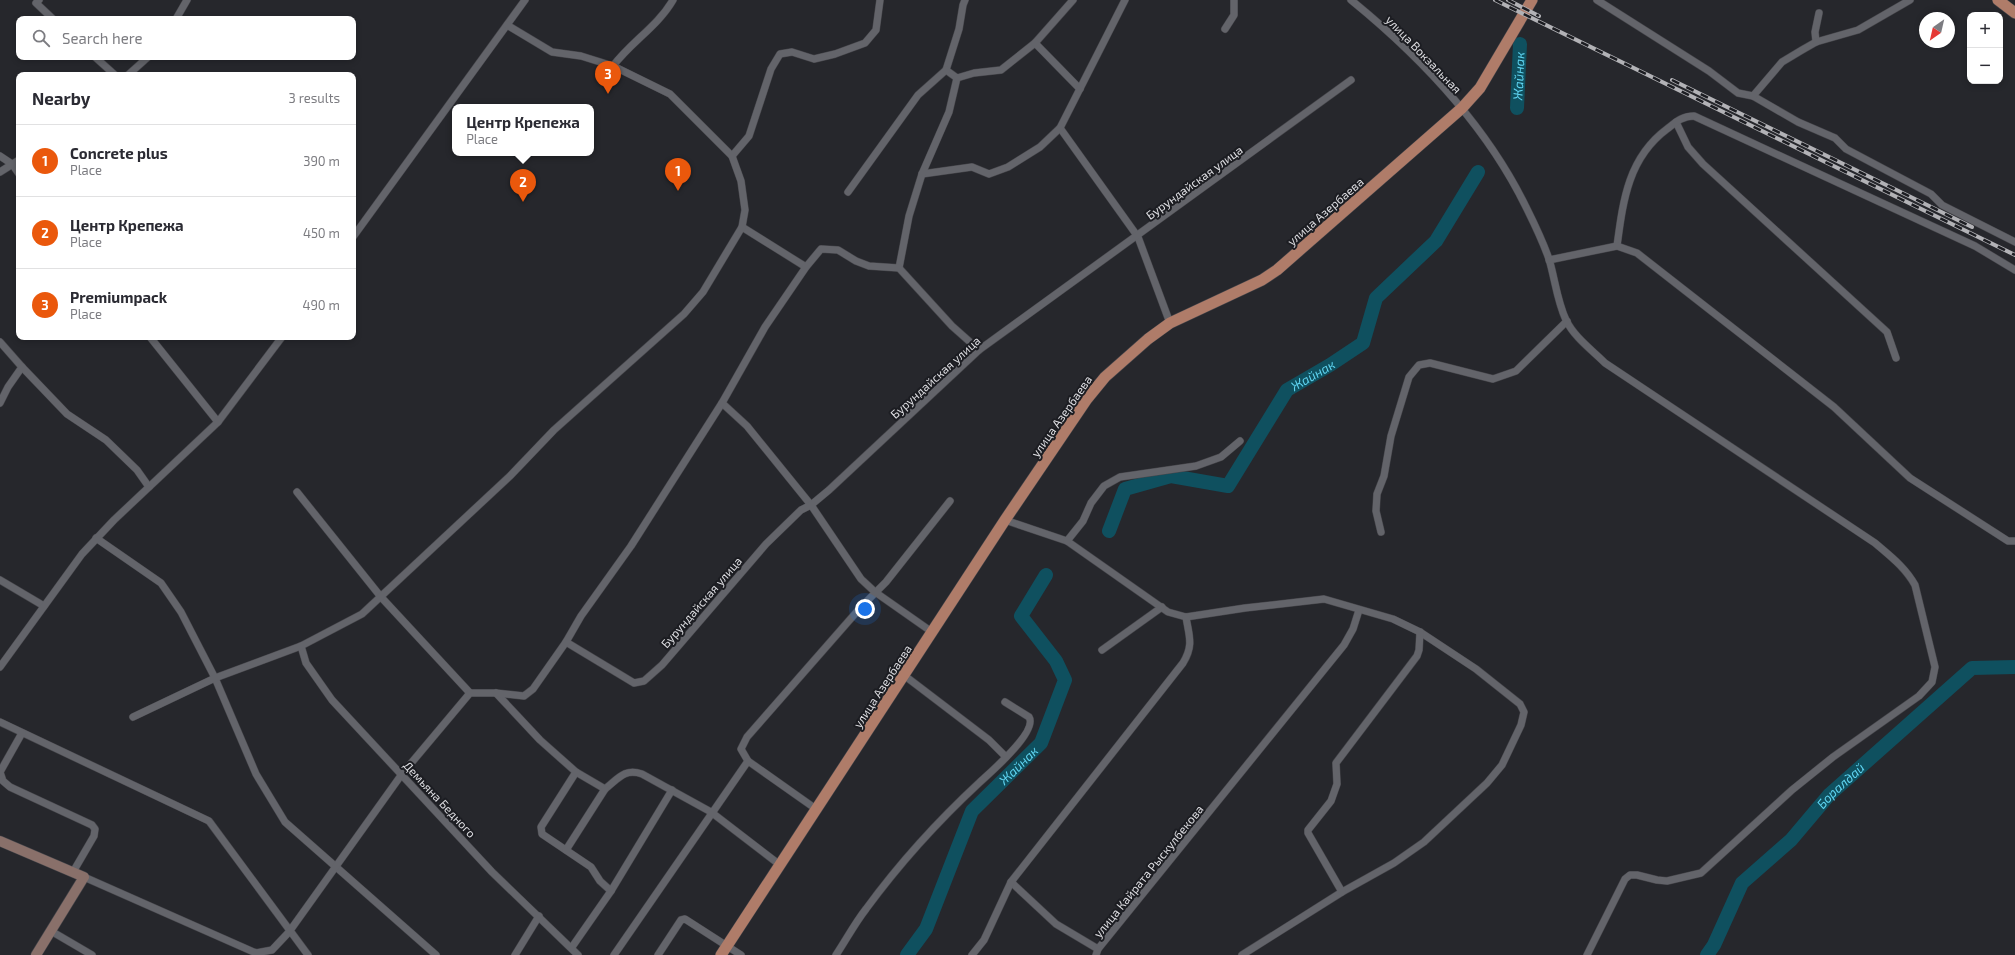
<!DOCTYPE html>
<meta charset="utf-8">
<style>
body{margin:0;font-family:"Exo 2",sans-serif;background:#f7f7f7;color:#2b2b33}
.controls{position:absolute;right:12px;top:12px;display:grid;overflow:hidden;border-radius:8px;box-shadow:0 2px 6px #0003}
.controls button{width:36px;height:36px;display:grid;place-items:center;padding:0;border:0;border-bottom:1px solid #e1e1e2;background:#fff;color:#2b2b33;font:20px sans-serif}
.compass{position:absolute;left:1919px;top:12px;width:36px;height:36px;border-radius:50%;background:#fff;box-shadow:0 2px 6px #0003;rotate:214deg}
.you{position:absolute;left:865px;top:609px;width:14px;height:14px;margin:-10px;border:3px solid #fff;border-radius:50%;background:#1a73e8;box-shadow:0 0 0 6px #1a73e833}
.badge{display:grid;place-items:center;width:26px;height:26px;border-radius:50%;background:#ea580c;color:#fff;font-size:13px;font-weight:700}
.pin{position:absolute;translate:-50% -33px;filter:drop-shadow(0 1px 2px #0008)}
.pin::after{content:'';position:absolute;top:21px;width:14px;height:12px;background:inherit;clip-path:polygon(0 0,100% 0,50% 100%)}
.popup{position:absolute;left:452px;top:104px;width:142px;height:52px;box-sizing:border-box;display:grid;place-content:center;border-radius:8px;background:#fff;filter:drop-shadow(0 1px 3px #0005);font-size:13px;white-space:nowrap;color:#7c7c81}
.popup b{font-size:15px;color:#2b2b33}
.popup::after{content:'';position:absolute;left:50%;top:100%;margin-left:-8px;border:8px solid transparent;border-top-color:#fff}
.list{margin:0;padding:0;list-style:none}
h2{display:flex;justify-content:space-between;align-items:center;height:52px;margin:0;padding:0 16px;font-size:17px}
h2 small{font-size:13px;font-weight:400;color:#7c7c81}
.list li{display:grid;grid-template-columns:26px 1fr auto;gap:12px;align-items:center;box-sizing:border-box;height:72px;padding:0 16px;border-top:1px solid #e1e1e2}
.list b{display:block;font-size:15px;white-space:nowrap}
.list p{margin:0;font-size:13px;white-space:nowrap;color:#7c7c81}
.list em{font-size:13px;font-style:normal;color:#7c7c81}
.icon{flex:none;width:22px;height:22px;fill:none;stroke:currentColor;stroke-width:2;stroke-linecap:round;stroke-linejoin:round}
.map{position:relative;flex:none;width:2015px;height:955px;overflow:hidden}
.search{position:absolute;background:#fff;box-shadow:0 2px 6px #0003;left:16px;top:16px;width:340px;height:44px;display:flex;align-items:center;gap:10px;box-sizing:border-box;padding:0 14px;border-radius:8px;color:#7c7c81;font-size:15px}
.panel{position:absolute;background:#fff;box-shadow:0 2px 6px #0003;left:16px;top:72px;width:340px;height:268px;border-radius:8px}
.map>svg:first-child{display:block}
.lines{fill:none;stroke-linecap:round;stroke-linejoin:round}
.river{stroke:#0f505f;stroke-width:14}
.minor-casing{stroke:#45454a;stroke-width:8}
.secondary-casing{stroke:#45454a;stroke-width:11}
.primary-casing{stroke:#45454a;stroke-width:12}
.minor{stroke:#63646a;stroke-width:7}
.secondary{stroke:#89706a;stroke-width:10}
.primary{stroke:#af7c69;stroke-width:11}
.rail-casing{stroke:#b2b2b6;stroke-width:4}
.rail{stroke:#1c1d22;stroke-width:2.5;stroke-dasharray:8;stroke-linecap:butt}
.labels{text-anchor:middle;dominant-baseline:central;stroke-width:4;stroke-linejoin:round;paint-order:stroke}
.street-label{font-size:12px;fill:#dedee2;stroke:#1c1d22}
.water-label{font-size:13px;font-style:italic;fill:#5fd4f1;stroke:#1c1d22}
</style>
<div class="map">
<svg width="2015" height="955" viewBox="0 0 2015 955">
<rect width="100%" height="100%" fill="#26272c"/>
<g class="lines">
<g class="river">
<path id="s1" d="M1517,108L1520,44"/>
<path id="s2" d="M1109,531L1125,489L1171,476L1228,486L1287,390L1330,365L1363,343L1376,298L1436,241L1478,172"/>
<path id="s3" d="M907,955L926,929L972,811L1041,743L1065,680L1056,661L1021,616L1046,575"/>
<path id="s4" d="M1707,955L1714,945L1742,883L1791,840L1829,795L1972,668L2015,667"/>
</g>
<g class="minor-casing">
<g id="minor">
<polyline points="39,0 36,3 53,19"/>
<polyline points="965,0 963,5 959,29 946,70 957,78 974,73 1001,70 1035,43 1073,0"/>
<path d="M1351,0C1421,57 1486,125 1526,207C1534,223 1543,242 1549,259C1555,279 1557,301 1566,320C1574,337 1592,350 1605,363L1875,543C1890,556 1905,567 1915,585L1935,667L1932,682L1919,696L1833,757L1792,790L1701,873L1667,881L1657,880L1637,875H1630L1625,879L1587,955"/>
<polyline points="1597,0 1709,71 1738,93 1753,96 1798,122 1835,138 1846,149 1931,194 1942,205 2015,242"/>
<polyline points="176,19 187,0"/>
<polyline points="1225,29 1234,15 1234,0"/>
<polyline points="1816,42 1815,32 1819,13"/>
<polyline points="1035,43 1080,89"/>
<polyline points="95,57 115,75"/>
<path d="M613,66C631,42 658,26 673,0"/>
<polyline points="128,75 148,57"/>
<polyline points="1753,96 1782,62 1802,50 1816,42 1858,30 1910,0"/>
<polyline points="1676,122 1688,147 1703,164 1887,332 1896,358"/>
<polyline points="1060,128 1138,237 1170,323"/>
<polyline points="0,156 12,164 19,174"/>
<polyline points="732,156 749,136 771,69 780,54 792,52 814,59 835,54 865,43 876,30 880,0"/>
<polyline points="0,172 19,160"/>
<polyline points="922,174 972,167 989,174 1008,167 1040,147 1060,128 1125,0"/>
<polyline points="848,192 918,95 946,70"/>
<polyline points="742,227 806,267"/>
<polyline points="353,237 525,0"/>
<path d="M1617,246C1623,201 1628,158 1667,129C1676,122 1682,116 1694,116L1975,246L2015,270"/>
<polyline points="1549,260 1617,246 1637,253 1834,407 1910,478 2008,541 2015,541"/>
<polyline points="899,268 909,216 922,174 949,112 957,78"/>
<polyline points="150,337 218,422"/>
<polyline points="0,342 22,367 8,387 0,403"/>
<polyline points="22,367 67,414 106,440 137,470 149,487"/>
<polyline points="722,403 747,426 811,505 861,579 875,592 932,632"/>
<polyline points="297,492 381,597 470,693"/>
<polyline points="1005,520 1067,541 1168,612 1186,617 1245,608 1324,599 1393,619 1420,632 1476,669 1520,704 1524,712 1521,725 1502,765 1487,783 1424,842 1394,863 1342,892 1242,955"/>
<polyline points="1381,532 1376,511 1377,494 1384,476 1391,436 1409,377 1419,365 1430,363 1493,379 1516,371 1567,321"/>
<polyline points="96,538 161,583 181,612 215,678 256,774 285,822 436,955"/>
<polyline points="1067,541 1083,521 1091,503 1104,486 1120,477 1196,466 1221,457 1240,441"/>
<polyline points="0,580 44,606"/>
<polyline points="566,642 634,683 644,681 662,665 766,544 801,510 811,505 829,490 979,350 1351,80"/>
<polyline points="301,646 306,663 332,700 492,872 578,955"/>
<polyline points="1102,650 1162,607"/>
<polyline points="0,667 82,554 114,520 218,422 282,337"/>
<polyline points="905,676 989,740 1006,757"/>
<path d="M496,693L540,740L576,772L605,789C618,779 624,768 642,774L711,812L780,865"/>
<polyline points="133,717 215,678 301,646 362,614 510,476 554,430 684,314 703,292 742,227 745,210 741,181 732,156 670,94 613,66 581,56 552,52 507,25"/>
<polyline points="0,722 209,821 308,955"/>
<polyline points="22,733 0,772 3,781 10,787 92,825 95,829 94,836 73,872"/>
<polyline points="576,772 541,827 542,834 591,867 600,881 611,891"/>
<polyline points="816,809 748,761 741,749 747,737 861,607 886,582 950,501"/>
<polyline points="566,850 605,789"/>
<polyline points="84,877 256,953 272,950 289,932 402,774 470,693 496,693 524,696 533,689 566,642 581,616 631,546 722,403 765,327 806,267 821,249 838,250 856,261 869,266 899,268 952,326 979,350"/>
<polyline points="1011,882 1056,924 1098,949"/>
<polyline points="1342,892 1308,833 1308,830 1331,801 1337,784 1336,763 1417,656 1419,650 1420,632"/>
<polyline points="51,931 92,955"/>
<polyline points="572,947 611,891 672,790"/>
<polyline points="515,955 539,916"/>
<polyline points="614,955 748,761"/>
<polyline points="658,955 681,920 685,919 741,955"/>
<path d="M836,955C846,940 855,923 866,909C899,864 939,820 980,782C991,772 1038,731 1029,717L1005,702"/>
<path d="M972,955L984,940L1011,882L1183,663C1194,645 1189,636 1186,617"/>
<polyline points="1096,955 1098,949 1344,645 1353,629 1359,610"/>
</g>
</g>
<g class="secondary-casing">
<polyline id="secondary" points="0,841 84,877 36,955"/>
</g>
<g class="primary-casing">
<g id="primary">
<polyline points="1998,0 2015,13"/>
<polyline points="721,955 1005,520 1087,399 1105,377 1148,339 1170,323 1262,280 1277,270 1462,108 1480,88 1532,0"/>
</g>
</g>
<use href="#minor" class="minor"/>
<use href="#secondary" class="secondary"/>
<use href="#primary" class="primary"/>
<g class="rail-casing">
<g id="rail">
<polyline points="1495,0 2015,255"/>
<polyline points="1508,0 1539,16"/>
<polyline points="1672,80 1972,227"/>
</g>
</g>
<use href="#rail" class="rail"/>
</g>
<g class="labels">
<g class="street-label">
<text transform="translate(1424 54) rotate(46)">улица Вокзальная</text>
<text transform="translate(1194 182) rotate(-36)">Бурундайская улица</text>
<text transform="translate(1325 211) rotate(-41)">улица Азербаева</text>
<text transform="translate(935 377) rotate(-42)">Бурундайская улица</text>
<text transform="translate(1061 416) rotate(-55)">улица Азербаева</text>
<text transform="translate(701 602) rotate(-49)">Бурундайская улица</text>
<text transform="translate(882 686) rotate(-57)">улица Азербаева</text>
<text transform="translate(440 799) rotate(47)">Демьяна Бедного</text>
<text transform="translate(1148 871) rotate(-51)">улица Кайрата Рыскулбекова</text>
</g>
<g class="water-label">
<text stroke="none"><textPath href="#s1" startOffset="32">Жайнак</textPath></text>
<text stroke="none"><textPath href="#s2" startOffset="293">Жайнак</textPath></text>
<text stroke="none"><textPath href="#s3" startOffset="224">Жайнак</textPath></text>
<text stroke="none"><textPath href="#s4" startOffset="219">Боралдай</textPath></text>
</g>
</g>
</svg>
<div class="controls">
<button>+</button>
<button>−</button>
</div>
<svg class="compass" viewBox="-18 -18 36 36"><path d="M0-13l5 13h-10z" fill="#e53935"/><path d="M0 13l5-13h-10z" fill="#7c7c81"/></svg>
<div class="you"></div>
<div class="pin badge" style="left:678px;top:191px">1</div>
<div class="pin badge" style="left:523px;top:202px">2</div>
<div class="popup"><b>Центр Крепежа</b>Place</div>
<div class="pin badge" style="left:608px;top:94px">3</div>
<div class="search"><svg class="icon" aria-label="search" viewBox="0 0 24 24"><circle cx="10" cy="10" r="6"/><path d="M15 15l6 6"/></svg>Search here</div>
<section class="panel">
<h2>Nearby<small>3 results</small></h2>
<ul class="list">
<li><span class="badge">1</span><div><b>Concrete plus</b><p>Place</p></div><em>390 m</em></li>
<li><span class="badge">2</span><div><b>Центр Крепежа</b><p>Place</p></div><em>450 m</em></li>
<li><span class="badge">3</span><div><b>Premiumpack</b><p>Place</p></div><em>490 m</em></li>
</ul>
</section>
</div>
